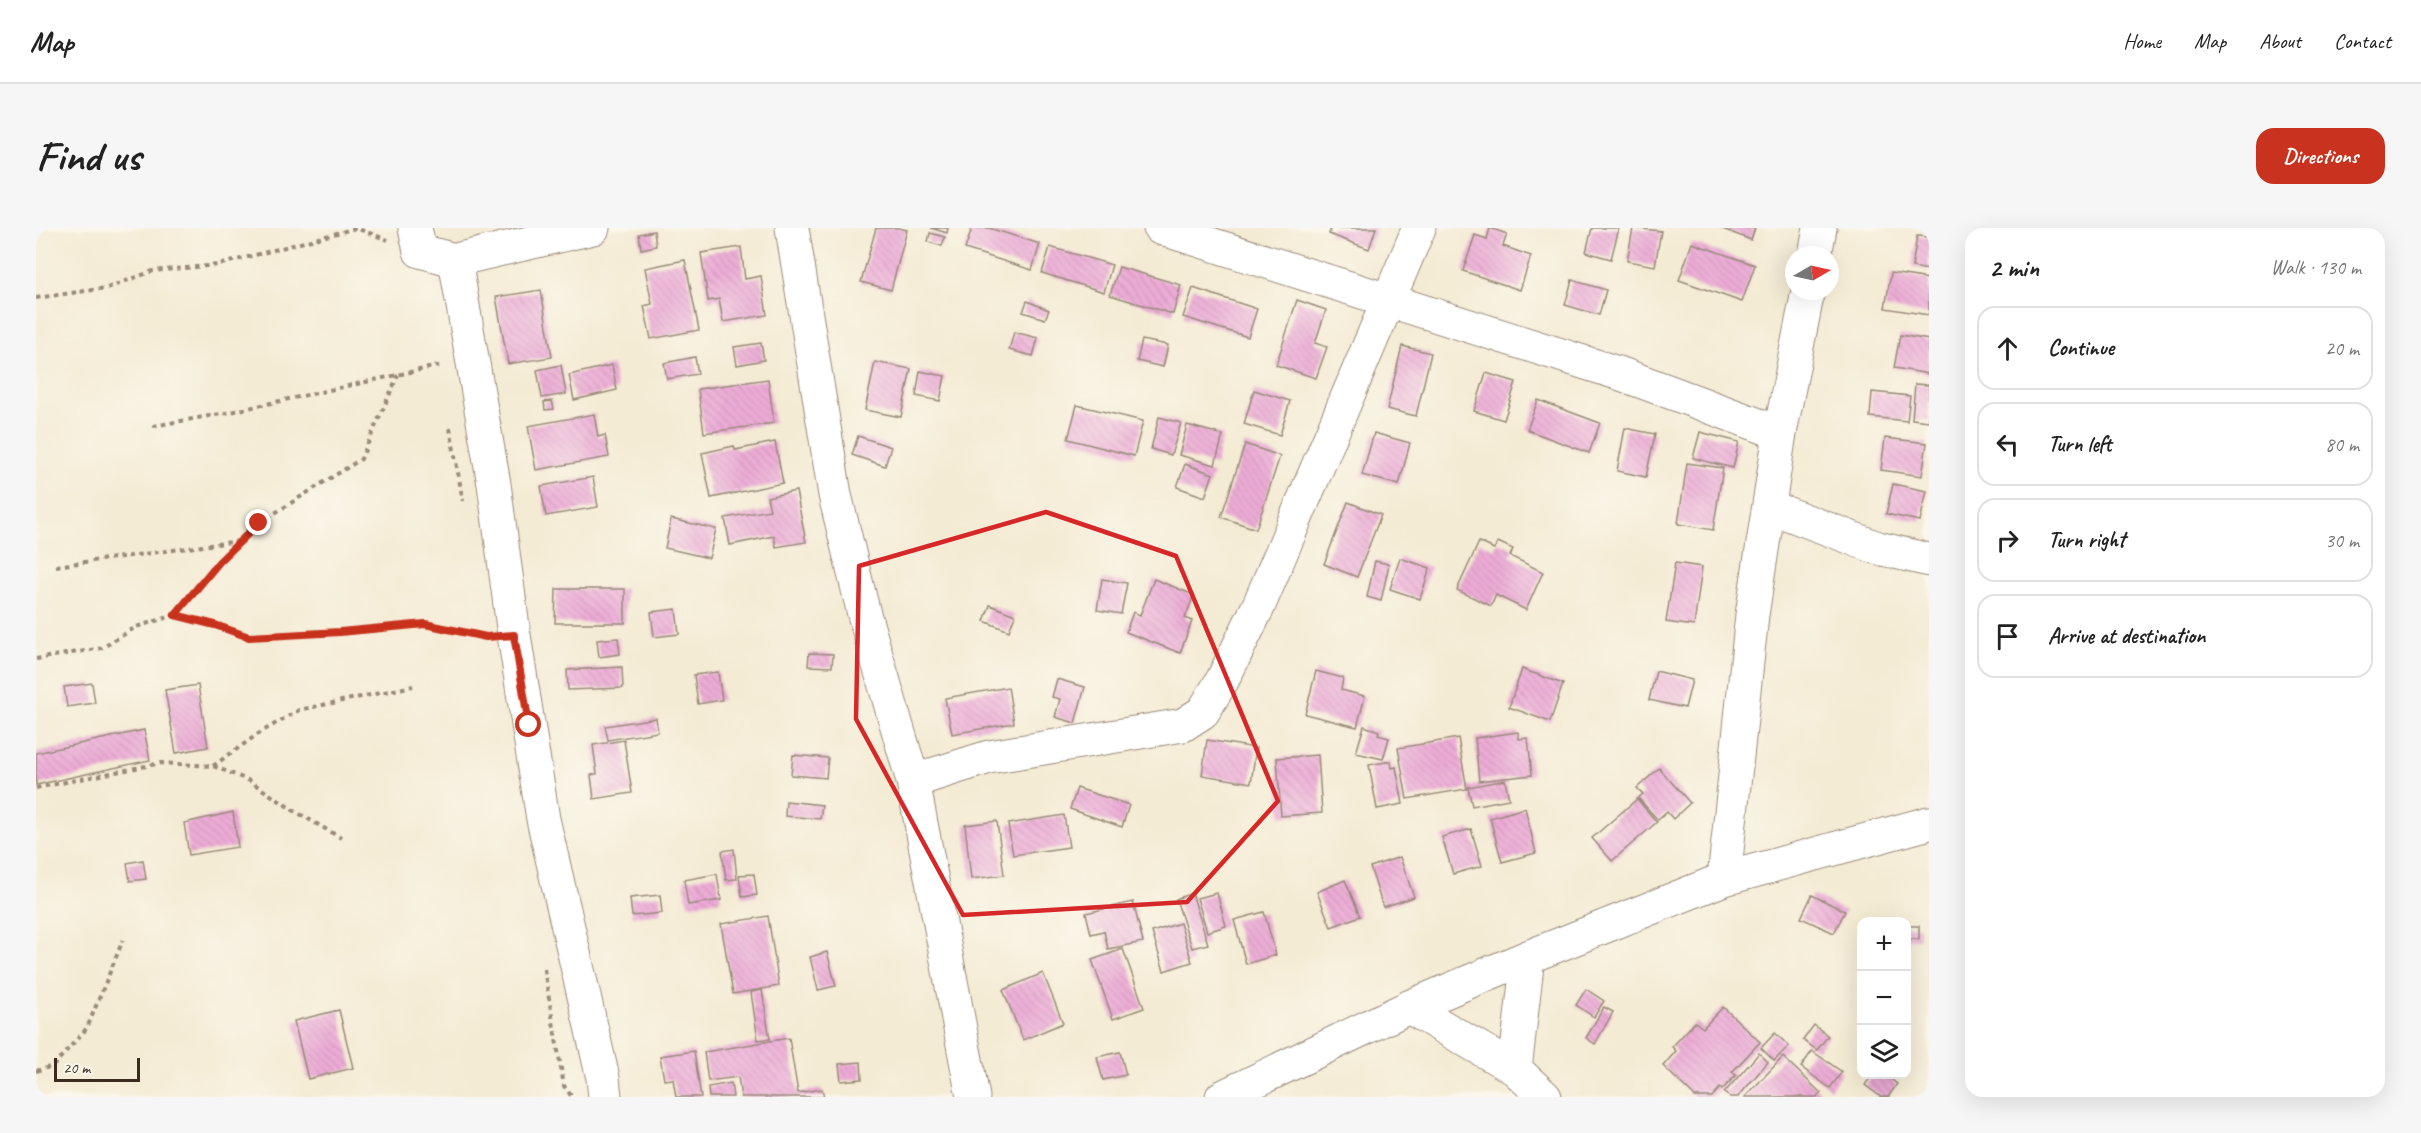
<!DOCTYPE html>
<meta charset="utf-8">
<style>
body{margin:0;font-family:Caveat,sans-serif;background:#f6f6f6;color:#222}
.controls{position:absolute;right:18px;bottom:18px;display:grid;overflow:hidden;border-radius:12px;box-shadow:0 6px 24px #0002}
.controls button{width:54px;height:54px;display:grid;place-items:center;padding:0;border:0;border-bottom:2px solid #e0e0e0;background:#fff;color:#222;font:30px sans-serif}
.compass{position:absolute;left:1749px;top:18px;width:54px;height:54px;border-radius:50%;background:#fff;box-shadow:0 6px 24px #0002;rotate:81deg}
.scale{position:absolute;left:18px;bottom:15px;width:86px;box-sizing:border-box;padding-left:6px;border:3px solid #3b2a1e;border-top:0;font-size:16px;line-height:21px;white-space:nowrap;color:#3b2a1e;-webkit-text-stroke:4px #fbf7ec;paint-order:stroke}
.stop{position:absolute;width:18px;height:18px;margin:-14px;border:4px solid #c8321e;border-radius:50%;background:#fff}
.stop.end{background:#c8321e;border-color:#fff;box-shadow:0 2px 6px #0008}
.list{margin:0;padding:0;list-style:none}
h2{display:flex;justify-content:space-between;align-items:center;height:78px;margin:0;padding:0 24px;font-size:26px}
h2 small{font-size:20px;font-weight:400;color:#767676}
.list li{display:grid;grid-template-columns:39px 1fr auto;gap:18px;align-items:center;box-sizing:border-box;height:84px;margin:0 12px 12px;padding:0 12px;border:2px solid #e0e0e0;border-radius:18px}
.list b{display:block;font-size:22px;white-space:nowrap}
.list em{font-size:20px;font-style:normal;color:#767676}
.icon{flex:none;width:33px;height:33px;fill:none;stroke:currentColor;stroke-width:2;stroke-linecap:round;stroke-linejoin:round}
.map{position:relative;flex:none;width:1893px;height:869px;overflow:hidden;border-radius:18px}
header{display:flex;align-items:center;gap:36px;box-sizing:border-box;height:84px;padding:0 30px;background:#fff;border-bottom:2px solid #e0e0e0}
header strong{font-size:28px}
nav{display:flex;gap:33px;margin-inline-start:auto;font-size:21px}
.intro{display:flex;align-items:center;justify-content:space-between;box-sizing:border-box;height:144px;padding:0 36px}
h1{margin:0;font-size:42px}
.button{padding:15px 27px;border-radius:18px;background:#c8321e;color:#fff;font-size:21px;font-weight:700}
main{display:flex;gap:36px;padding:0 36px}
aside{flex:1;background:#fff;border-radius:18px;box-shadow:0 6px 24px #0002}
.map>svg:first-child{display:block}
.building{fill:url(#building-back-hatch)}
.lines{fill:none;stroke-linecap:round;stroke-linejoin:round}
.minor-casing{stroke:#988a79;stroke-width:35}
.path{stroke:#988a79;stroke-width:4;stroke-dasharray:4.5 4.5;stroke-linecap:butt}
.minor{stroke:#fff;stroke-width:33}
.route{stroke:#c8321e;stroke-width:8}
.marked{fill:none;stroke:#d62828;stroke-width:4.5;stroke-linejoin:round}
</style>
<header>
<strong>Map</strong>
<nav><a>Home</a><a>Map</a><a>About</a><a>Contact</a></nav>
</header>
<div class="intro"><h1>Find us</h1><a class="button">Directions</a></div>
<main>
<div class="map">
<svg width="1893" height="869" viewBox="0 0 1893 869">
<defs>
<pattern id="building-back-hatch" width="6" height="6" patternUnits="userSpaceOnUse" patternTransform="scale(1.5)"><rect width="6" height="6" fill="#edacd7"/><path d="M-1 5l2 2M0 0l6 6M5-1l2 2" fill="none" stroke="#cc94b8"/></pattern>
</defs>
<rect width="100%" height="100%" fill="#fbf7ec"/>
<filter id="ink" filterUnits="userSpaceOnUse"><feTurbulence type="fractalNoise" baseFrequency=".0167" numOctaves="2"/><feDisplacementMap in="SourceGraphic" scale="12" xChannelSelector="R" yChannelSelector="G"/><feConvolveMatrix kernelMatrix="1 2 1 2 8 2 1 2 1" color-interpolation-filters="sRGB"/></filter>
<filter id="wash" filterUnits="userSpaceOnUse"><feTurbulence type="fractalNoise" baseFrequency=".008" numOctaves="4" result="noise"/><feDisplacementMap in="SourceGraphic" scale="24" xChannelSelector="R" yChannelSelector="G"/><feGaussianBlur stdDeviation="1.35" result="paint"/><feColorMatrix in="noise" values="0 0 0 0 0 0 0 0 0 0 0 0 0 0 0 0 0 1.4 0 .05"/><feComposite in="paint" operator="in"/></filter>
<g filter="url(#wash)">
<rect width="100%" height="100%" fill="#f4ebd4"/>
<g id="blocks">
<g class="building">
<polygon points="840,0 863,0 871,2 855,62 825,54"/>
<polygon points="895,0 912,0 911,5"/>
<polygon points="936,0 953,0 1004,16 996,42 929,21"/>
<polygon points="1295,0 1340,0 1333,21 1293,6"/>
<polygon points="1454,0 1471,6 1467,18 1495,28 1484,62 1427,43 1439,7 1451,11"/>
<polygon points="1556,0 1583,0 1575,31 1550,24"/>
<polygon points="1597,0 1625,3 1619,38 1591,33"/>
<polygon points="1684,0 1719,0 1715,12"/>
<polygon points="618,3 620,18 605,21 603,6"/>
<polygon points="894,5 909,9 906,18 892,14"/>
<polygon points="1881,8 1893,9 1893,42 1876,39"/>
<polygon points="1656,15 1719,37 1706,74 1643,52"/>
<polygon points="705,19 709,51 725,48 731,87 687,94 683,71 672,73 665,25"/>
<polygon points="1014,19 1076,37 1068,64 1006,45"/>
<polygon points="649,32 663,102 615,111 608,78 616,76 609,40"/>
<polygon points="1083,39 1145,57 1137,86 1074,67"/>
<polygon points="1855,45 1893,51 1893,87 1849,80"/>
<polygon points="1536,52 1570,62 1563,87 1529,77"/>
<polygon points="1157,60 1221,81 1212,109 1147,89"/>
<polygon points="505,62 516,129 472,136 460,69"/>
<polygon points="1261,72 1290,82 1279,115 1291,119 1280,150 1240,137"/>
<polygon points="991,73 1013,82 1009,91 987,84"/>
<polygon points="978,104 1002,110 997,128 973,122"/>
<polygon points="1864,107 1893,112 1893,146 1858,140"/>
<polygon points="1106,112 1132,117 1127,139 1101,133"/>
<polygon points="725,115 728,132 701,137 698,119"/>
<polygon points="1366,118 1395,125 1380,188 1351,181"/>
<polygon points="659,129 662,146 631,151 628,135"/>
<polygon points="839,134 875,141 865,189 829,182"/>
<polygon points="525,137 530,166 506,170 501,142"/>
<polygon points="576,137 581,162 538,172 533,147"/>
<polygon points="884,143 909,148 904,173 880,168"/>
<polygon points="1450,145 1480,154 1468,192 1438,183"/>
<polygon points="732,151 738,195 668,205 662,161"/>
<polygon points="1879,156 1893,157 1893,193 1876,191"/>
<polygon points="1218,162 1254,173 1244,207 1208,196"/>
<polygon points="1836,164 1874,168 1871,193 1834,189"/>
<polygon points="1502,172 1564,195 1553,225 1491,202"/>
<polygon points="516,173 518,181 509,182 508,174"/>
<polygon points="1041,177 1107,193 1098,228 1032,211"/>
<polygon points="558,186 562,209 569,207 573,229 500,242 492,198"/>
<polygon points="1123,189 1145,195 1135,227 1115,221"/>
<polygon points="1151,197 1187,207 1179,237 1143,227"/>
<polygon points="1589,200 1619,206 1610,249 1581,243"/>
<polygon points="1664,204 1703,214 1697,240 1657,230"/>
<polygon points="1338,205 1374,215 1363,257 1326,247"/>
<polygon points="822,208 855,219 849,238 816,227"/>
<polygon points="1849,210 1891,215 1886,248 1845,242"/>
<polygon points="739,214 747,255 675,270 666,225 698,218 699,222"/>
<polygon points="1209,216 1244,228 1220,301 1185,289"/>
<polygon points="1651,235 1687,240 1677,302 1642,296"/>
<polygon points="1149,236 1177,246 1169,269 1141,259"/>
<polygon points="557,249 562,279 510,288 505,258"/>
<polygon points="1857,256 1891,263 1884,293 1850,286"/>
<polygon points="760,263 770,314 740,319 738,308 694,317 689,290 734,282 731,269"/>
<polygon points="1312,274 1345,287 1321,349 1288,336"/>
<polygon points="635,291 680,301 673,330 629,320"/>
<polygon points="1443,314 1458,321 1462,314 1477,321 1474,328 1507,344 1490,382 1460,367 1455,378 1421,362"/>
<polygon points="1364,330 1394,340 1384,371 1354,361"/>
<polygon points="1339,333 1353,336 1345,373 1331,369"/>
<polygon points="1639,335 1666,339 1658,398 1630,394"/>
<polygon points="1066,351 1091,355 1085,386 1061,382"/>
<polygon points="1118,351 1158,367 1149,390 1156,393 1144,425 1090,404 1097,384 1104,387"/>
<polygon points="520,361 589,361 589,395 519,395"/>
<polygon points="954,377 979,387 973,403 948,393"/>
<polygon points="640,381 643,406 618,409 615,384"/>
<polygon points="582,410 584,426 563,429 561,412"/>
<polygon points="773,425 797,426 796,439 772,438"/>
<polygon points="586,439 587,460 532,462 531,442"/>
<polygon points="1486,441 1527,456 1514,494 1473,479"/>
<polygon points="1280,443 1307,450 1305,462 1329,468 1321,499 1269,486"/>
<polygon points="1620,443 1656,452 1649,480 1613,472"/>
<polygon points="682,444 686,472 662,476 658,447"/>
<polygon points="1021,451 1049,459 1039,495 1019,489 1024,471 1016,469"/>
<polygon points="56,455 59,475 31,479 28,459"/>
<polygon points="162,457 172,519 140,525 129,462"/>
<polygon points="972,459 978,495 916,506 909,470"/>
<polygon points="620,490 622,504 572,512 569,498"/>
<polygon points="1328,498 1343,503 1342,507 1353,510 1347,531 1320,525"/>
<polygon points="108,502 114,532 0,557 0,525"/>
<polygon points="1482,504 1483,511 1492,510 1496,547 1443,553 1439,510"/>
<polygon points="1422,510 1431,561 1371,571 1362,520"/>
<polygon points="588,512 596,565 558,571 555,547 561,546 557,517"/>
<polygon points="1171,512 1220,520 1215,555 1166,547"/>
<polygon points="757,527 792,530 790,550 755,547"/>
<polygon points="1282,527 1286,585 1245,588 1241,530"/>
<polygon points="1355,533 1356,540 1360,539 1367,576 1341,581 1333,537"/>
<polygon points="1623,540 1654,575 1637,591 1631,584 1622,592 1602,570 1607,566 1601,560"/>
<polygon points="1469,552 1473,571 1436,578 1432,559"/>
<polygon points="1041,560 1093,577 1086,599 1034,581"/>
<polygon points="1601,571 1621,594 1576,633 1556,610"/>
<polygon points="750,573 786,577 784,591 749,588"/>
<polygon points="1489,580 1500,625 1466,634 1454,590"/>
<polygon points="197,584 202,619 153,627 148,595"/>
<polygon points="1028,587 1033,619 977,627 972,596"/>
<polygon points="961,593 968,647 935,651 929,597"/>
<polygon points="1435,601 1446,638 1417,646 1406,609"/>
<polygon points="698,621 701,651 690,652 686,623"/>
<polygon points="1364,629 1378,669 1347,679 1334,639"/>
<polygon points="107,632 110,651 94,653 91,635"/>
<polygon points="681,646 685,672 652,677 648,652"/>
<polygon points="718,646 721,667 706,669 703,647"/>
<polygon points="1309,652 1324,688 1295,699 1281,664"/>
<polygon points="1156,665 1172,716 1156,720 1140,671"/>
<polygon points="1181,665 1190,698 1171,704 1161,670"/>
<polygon points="624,667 626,685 596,688 594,670"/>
<polygon points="1776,667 1809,683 1798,705 1765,690"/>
<polygon points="1097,674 1107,714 1072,721 1068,703 1055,706 1050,685"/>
<polygon points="1228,684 1240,727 1210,736 1198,692"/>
<polygon points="732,688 743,758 697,766 685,696"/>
<polygon points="1144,695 1156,734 1128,743 1116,704"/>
<rect x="1870" y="698" width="13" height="13"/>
<polygon points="1087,721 1108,780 1077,791 1056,732"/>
<polygon points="791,724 800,758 782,762 774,729"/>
<polygon points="1007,745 1027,795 987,812 967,762"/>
<polygon points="1550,761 1568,773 1558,789 1540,777"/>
<polygon points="726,762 734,811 722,812 715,764"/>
<polygon points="1568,779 1577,784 1559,816 1550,810"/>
<polygon points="1687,779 1724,814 1696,844 1700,847 1686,862 1684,860 1676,869 1659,869 1627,838 1640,823 1636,819 1659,794 1667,800"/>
<polygon points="303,782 317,840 272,851 258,793"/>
<polygon points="1778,797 1792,808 1781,822 1767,812"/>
<polygon points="1739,805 1753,818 1738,833 1725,820"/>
<polygon points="753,810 762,865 786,861 788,869 705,869 702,849 672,853 668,824"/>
<polygon points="658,823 665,869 640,869 637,851 628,852 624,828"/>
<polygon points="1776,823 1806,844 1794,860 1765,839"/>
<polygon points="1084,824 1090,847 1067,852 1061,829"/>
<polygon points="1723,825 1732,834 1702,869 1694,869 1688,865"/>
<polygon points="1747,829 1785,865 1781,869 1709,869"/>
<polygon points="825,834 826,851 805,853 803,836"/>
<polygon points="1837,846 1848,846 1861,856 1852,869 1845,869 1829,857"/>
<polygon points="695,855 697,869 673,869 672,859"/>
</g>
</g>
</g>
<g filter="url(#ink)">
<use href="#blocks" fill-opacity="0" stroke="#988a79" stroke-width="1.5"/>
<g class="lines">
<g class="minor-casing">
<g id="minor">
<polyline points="379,0 384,23 419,32 458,256 478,407 507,591 567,850 569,869"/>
<polyline points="756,0 799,267 828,386 877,553 937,869"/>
<polyline points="1124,0 1588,147 1744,205"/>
<polyline points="1779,27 1784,0"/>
<polyline points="419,32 557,0"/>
<polyline points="1734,279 1842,320 1893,332"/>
<polyline points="877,553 953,529 1147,497 1167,484 1187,451 1223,377 1383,0"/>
<polyline points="1688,651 1716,387 1744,205 1772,63"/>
<polyline points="1373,779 1479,841 1509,869"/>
<polyline points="1479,841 1492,729"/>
<polyline points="1186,869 1373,779 1492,729 1688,651 1893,595"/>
</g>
</g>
<g class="path">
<polyline points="0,70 71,60 117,43 182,37 320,0 352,12"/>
<polyline points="117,198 190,185 406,137"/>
<polyline points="414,200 427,273"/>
<polyline points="20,338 203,313"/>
<polyline points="139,387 183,334 223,295 325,231 362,147"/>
<polyline points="0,431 66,420 100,399 139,387 179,397 213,409 305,404 389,396 447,408"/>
<polyline points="177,538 225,504 263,482 377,458"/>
<polyline points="0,560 125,535 177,538 214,553 257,582 305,610"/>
<polyline points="508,741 528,858 536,869"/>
<polyline points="0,843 17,838 51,800 87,712"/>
</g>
<use href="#minor" class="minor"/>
</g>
</g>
<g class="lines" filter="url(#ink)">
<polyline class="route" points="223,295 183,334 139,387 179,397 213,409 304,404 389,396 450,409 478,407 493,497"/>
</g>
<path class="marked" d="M1010,284L1140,328L1242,573L1151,674L927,687L820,491L823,338Z"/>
</svg>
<div class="controls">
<button>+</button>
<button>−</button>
<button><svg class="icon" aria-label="layers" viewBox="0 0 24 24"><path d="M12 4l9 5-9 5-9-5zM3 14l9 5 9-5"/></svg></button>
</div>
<svg class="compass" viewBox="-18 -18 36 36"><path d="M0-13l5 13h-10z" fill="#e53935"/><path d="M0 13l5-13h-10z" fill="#767676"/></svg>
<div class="scale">20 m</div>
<div class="stop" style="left:493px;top:497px"></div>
<div class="stop end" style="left:223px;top:295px"></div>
</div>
<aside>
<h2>2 min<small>Walk · 130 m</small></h2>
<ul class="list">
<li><svg class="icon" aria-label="ahead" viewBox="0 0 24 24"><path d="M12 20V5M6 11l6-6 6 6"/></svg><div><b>Continue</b></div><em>20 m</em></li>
<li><svg class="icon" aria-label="left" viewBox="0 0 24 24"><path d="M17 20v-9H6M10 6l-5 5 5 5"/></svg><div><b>Turn left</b></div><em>80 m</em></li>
<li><svg class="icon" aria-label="right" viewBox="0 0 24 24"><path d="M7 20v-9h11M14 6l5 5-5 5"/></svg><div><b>Turn right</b></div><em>30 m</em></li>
<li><svg class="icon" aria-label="arrive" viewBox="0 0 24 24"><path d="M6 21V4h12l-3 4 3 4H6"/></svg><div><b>Arrive at destination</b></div></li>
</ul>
</aside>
</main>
